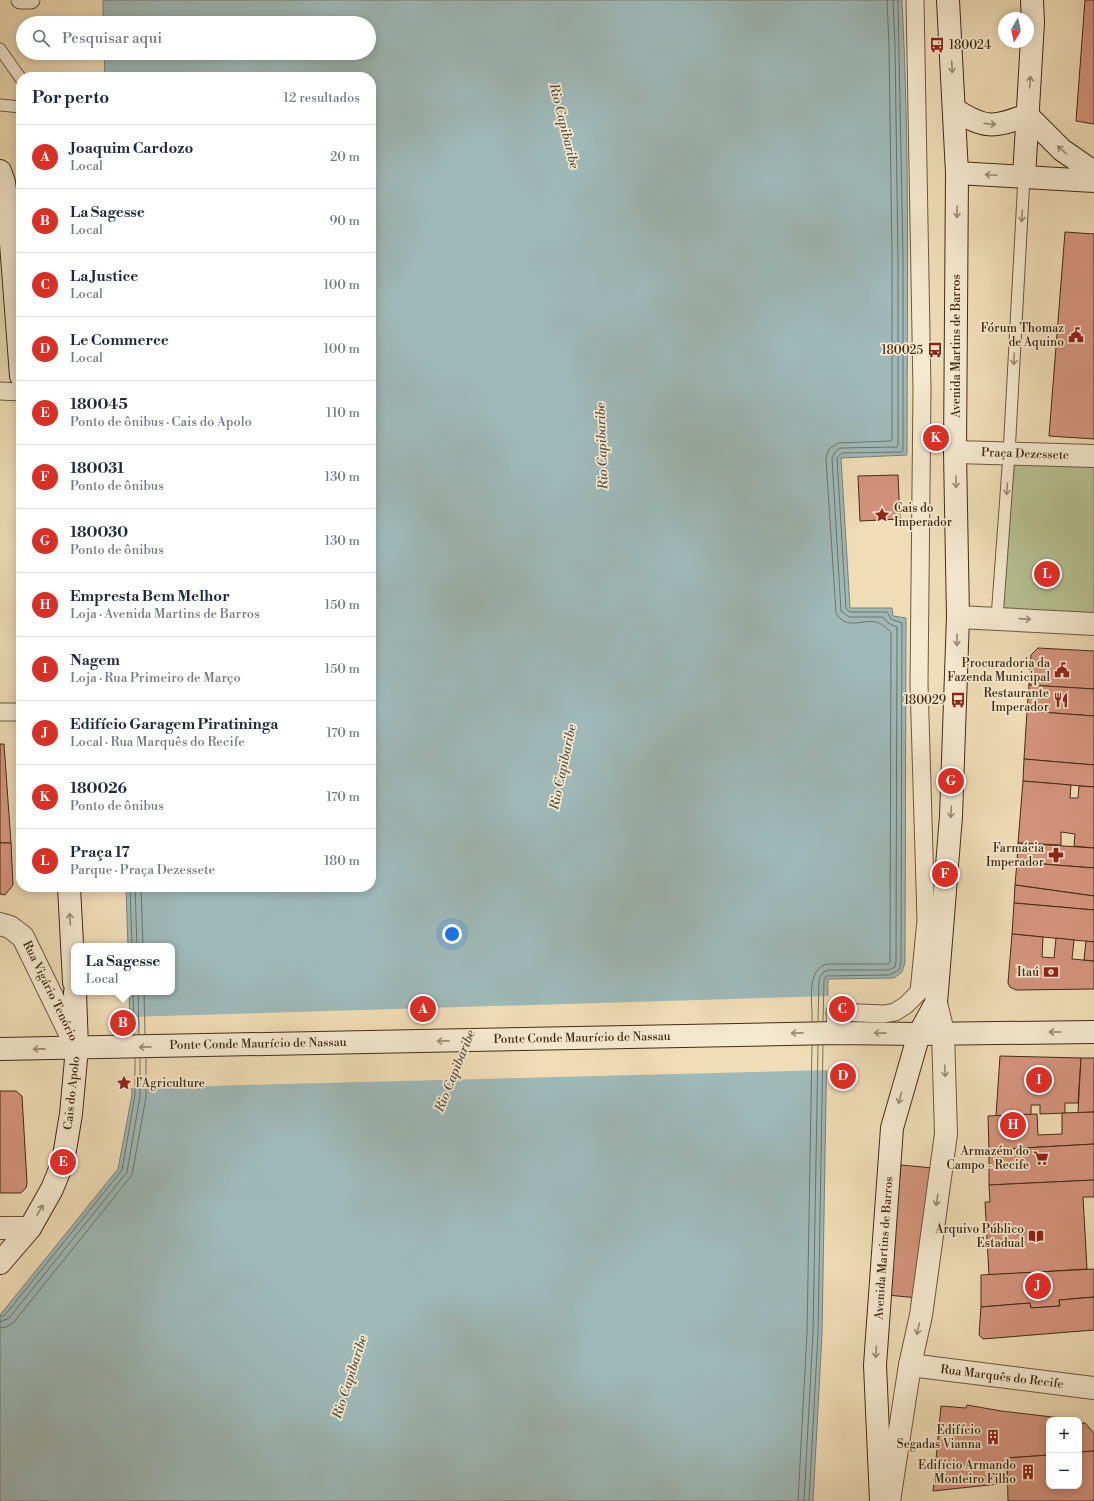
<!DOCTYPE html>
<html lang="pt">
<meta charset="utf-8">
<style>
body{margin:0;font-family:"Libre Bodoni",serif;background:#f6f6f7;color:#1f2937}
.controls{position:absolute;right:12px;bottom:12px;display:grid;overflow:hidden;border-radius:8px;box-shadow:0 2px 10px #0003}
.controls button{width:36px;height:36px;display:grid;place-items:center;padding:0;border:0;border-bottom:1px solid #e0e1e3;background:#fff;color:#1f2937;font:20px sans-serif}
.compass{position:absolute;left:998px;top:12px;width:36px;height:36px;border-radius:50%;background:#fff;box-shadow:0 2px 10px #0003;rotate:189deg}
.you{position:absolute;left:452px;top:934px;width:14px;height:14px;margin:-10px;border:3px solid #fff;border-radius:50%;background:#1a73e8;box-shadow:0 0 0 6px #1a73e833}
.badge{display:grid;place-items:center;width:26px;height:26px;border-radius:50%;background:#d93025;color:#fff;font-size:13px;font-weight:700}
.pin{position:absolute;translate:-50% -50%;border:2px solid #fff;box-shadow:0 1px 4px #0006}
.popup{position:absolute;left:71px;top:943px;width:104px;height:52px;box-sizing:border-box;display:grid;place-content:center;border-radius:8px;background:#fff;filter:drop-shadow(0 1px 3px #0005);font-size:13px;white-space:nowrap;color:#747a83}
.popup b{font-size:15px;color:#1f2937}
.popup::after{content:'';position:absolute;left:50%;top:100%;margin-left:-8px;border:8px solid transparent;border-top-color:#fff}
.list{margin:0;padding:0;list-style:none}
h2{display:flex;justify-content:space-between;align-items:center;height:52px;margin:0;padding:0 16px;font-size:17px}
h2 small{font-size:13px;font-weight:400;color:#747a83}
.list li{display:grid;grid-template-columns:26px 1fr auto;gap:12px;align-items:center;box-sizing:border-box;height:64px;padding:0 16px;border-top:1px solid #e0e1e3}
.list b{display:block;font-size:15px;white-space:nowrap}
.list p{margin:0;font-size:13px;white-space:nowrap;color:#747a83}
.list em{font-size:13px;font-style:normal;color:#747a83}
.icon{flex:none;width:22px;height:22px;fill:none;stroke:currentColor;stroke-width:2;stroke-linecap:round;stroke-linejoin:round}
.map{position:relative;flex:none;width:1094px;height:1501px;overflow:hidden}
.search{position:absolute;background:#fff;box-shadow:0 2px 10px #0003;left:16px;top:16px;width:360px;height:44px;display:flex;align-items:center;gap:10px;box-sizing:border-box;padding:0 14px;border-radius:22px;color:#747a83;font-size:15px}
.panel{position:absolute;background:#fff;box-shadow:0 2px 10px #0003;left:16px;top:72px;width:360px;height:820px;border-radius:16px}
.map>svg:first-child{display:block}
.green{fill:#b6c291;stroke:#7c7752}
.water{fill:#9eb9b8;stroke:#798176}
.pier{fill:#f0ddb6}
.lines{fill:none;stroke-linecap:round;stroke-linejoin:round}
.shore{stroke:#707266;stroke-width:1}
.building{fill:#d5957d;stroke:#412c14}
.service-casing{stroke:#6d583c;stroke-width:13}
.pedestrian-casing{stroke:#6d583c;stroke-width:19}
.minor-casing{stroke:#6d583c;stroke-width:24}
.secondary-casing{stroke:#412c14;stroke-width:24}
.service{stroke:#f5e9d0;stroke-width:11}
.pedestrian{stroke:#f5e9d0;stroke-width:17}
.minor{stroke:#f5e9d0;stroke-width:22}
.secondary{stroke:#f5e9d0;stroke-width:22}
.oneway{stroke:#9b8a72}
.labels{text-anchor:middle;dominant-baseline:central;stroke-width:3.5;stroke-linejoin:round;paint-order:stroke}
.poi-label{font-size:12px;fill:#412c14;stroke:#f5e9d0;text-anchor:end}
.street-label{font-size:12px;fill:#412c14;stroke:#f5e9d0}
.water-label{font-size:13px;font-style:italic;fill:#584f3d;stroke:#f5e9d0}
</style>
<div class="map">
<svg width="1094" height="1501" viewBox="0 0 1094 1501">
<rect width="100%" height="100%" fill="#f0ddb6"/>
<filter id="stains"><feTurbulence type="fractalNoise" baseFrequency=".005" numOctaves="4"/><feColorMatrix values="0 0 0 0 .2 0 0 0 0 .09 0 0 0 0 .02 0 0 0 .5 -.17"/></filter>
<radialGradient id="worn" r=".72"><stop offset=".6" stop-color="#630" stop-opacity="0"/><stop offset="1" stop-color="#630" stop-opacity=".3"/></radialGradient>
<polygon class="green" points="1009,454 1094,456 1094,624 997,618"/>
<path class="water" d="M103,0H902C910,151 907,304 907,455L841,458L850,608H892L893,616L906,618L905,963L902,972L894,978L828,979L822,1334L813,1501H0V1315L118,1169L132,1095L129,992H172V946H128L126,887H371V77H105L104,53H369V23H103Z"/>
<polygon class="pier" points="830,996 829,1070 129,1088 128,1017"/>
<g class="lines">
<g class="shore">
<polyline points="130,887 132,946"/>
<polyline points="135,887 137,946"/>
<polyline points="141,887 143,946"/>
<polyline points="133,992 134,1034"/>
<polyline points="138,992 139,1034"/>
<polyline points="144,992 145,1034"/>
<path d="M812,1021C813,1004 805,968 828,964H888L890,962L891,632C889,630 882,624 879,623C865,617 846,632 836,613L826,458L829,449L838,443L891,441L892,439V258L889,46L887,0"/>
<polyline points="818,1021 819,979 823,972 829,970 888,970 895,967 896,962 897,627 888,623 883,617 849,617 841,611 832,458 835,452 840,448 897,447 898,445 898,258 895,46 893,0"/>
<polyline points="823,1021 824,980 826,976 889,975 899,970 901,963 902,623 891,619 887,612 850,612 846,609 837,458 842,453 902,452 903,450 903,258 898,0"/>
<polyline points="0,1317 5,1315 122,1170 135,1095 135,1058"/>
<polyline points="0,1322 9,1318 127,1172 140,1096 140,1058"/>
<polyline points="0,1328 6,1327 13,1323 132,1175 146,1097 146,1058"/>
<polyline points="798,1501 807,1333 812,1045"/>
<polyline points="804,1501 813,1333 818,1045"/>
<polyline points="809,1501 818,1333 823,1045"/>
</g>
</g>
<g class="building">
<polygon points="1085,0 1094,0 1094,124 1076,121"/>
<polygon points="1065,232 1094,234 1094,439 1049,436"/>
<polygon points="898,475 900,519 860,521 858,476"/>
<polygon points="1038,648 1094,651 1094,689 1029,685 1031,655"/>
<polygon points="1029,685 1094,689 1094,716 1027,711"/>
<polygon points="1027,711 1094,716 1094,765 1024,759"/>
<polygon points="0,744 4,744 11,843 0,843"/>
<polygon points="1024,759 1094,765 1094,787 1023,781"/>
<polygon points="1023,781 1071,785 1070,798 1078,798 1079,786 1094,787 1094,848 1074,846 1075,834 1061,832 1061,845 1018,843"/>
<polygon points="0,843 11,843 13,885 5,895 0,894"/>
<polygon points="1018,843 1094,848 1094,868 1017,862"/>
<polygon points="1017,862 1094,868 1094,896 1015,885"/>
<polygon points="1015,885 1094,896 1094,910 1014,903"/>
<polygon points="1014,903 1094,910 1094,942 1012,934"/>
<polygon points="1012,934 1043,937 1042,957 1054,958 1056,938 1074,940 1072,959 1094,961 1094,989 1016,990 1010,987 1008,983"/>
<polygon points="1086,941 1094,942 1094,961 1084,960"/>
<polygon points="1000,1056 1081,1058 1078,1103 1065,1103 1065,1113 1040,1114 1040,1105 1031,1105 1031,1115 996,1116"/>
<polygon points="1081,1058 1094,1058 1094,1112 1078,1113"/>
<polygon points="0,1091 16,1091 22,1096 27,1183 26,1188 21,1193 0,1193"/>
<polygon points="1094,1112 1094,1144 989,1150 988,1116 1037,1114 1038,1135 1062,1134 1062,1113"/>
<polygon points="1094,1144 1094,1180 989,1185 989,1150"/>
<polygon points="901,1165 933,1168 918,1298 887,1295"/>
<polygon points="1094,1180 1094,1197 1083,1197 1087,1269 989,1275 985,1202 990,1202 989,1185"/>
<polygon points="1094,1269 1094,1297 1059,1300 1060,1306 1031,1308 1030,1303 981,1307 981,1275"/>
<polygon points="1094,1297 1094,1330 983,1339 979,1335 981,1307 1030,1303 1031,1308 1060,1306 1059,1300"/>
<polygon points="967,1405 1001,1411 1078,1420 1049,1420 1049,1455 1007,1458 1008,1483 933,1491 941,1406 966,1408"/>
<polygon points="1079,1423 1085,1423 1094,1433 1094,1451 1079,1452"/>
<polygon points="1094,1451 1094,1501 1008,1501 1007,1458 1049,1455 1049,1486 1079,1486 1079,1452"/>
</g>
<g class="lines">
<g class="service-casing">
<g id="service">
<polyline points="0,49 21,79"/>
<polyline points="0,105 21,107"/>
<polyline points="997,618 1009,454 1024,177"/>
</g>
</g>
<g class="pedestrian-casing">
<g id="pedestrian">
<polyline points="20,0 31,0"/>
<polyline points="0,391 21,392"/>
<polyline points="0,712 21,712"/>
<polyline points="836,1033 835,1012 884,1014 895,1012 906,1005 919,992 926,920 919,684 922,389 915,0"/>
</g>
</g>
<g class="minor-casing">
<g id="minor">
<polyline points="955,452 1094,456"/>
<polyline points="958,617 1094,624"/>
<polyline points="0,924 10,927 23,937 77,1048"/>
<polyline points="0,1228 30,1228"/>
<polyline points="910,1365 1094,1388"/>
<polyline points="889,1501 910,1365 921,1315 946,1134 943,1032 936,1003"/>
</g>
</g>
<g class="secondary-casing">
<g id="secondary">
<path d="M954,109C985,129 994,128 1027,115L1062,150L1094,172"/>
<polyline points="0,171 4,182 10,230 21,376"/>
<polyline points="957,173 1094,181"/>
<polyline points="1024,177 1033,22 1032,0"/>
<polyline points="69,887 74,982"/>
<polyline points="0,1049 836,1033 919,1034 1094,1032"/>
<polyline points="0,1263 30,1228 52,1189 63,1162 71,1114 77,1048 75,992"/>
<polyline points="881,1501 875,1365 892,1128 919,1034 936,1003 951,816 958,617 955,452 957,173 948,0"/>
</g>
</g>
<use href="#service" class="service"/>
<use href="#pedestrian" class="pedestrian"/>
<use href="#minor" class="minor"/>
<use href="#secondary" class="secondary"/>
</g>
<defs><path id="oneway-shaft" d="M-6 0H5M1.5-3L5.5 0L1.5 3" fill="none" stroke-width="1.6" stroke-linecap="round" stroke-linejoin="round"/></defs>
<g class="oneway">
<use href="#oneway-shaft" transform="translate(952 67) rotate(87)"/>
<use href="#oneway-shaft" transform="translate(1030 82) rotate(-86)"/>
<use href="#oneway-shaft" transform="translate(990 124) rotate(6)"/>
<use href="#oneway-shaft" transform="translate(1062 150) rotate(-139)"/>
<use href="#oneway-shaft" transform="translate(991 175) rotate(-177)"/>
<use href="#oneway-shaft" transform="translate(957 212) rotate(90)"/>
<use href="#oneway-shaft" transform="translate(1022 216) rotate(93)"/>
<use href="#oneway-shaft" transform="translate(1014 359) rotate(93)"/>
<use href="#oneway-shaft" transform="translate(956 482) rotate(89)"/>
<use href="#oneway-shaft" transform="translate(1007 489) rotate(94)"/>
<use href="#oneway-shaft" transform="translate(1025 619) rotate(4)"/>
<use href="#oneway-shaft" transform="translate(957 640) rotate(91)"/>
<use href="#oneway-shaft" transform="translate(951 812) rotate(93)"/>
<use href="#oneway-shaft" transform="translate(70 919) rotate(-94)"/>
<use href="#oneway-shaft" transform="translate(1055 1032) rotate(180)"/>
<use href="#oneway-shaft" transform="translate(797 1033) rotate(179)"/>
<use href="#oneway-shaft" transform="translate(880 1033) rotate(-179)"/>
<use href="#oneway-shaft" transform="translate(443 1041) rotate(179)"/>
<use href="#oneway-shaft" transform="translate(145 1047) rotate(179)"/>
<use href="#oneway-shaft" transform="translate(39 1049) rotate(179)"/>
<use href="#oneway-shaft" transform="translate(945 1071) rotate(87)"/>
<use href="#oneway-shaft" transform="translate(900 1098) rotate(105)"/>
<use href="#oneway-shaft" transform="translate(937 1200) rotate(98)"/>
<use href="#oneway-shaft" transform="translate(40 1210) rotate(-60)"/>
<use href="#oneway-shaft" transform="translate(918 1329) rotate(103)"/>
<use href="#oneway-shaft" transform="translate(876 1352) rotate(94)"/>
</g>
<defs>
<g id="bus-bare" transform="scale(1.2)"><path d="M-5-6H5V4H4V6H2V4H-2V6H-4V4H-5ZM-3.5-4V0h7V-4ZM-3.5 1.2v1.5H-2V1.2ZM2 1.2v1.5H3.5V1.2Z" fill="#8f2418" stroke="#f5e9d0" stroke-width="2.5" paint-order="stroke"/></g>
<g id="civic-bare" transform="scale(1.2)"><path d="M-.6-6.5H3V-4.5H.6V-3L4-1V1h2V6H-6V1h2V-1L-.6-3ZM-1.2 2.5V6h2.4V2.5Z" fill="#8f2418" stroke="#f5e9d0" stroke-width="2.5" paint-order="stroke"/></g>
<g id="sight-bare" transform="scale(1.2)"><path d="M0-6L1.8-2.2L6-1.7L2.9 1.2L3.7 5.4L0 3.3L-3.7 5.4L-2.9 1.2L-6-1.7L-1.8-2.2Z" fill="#8f2418" stroke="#f5e9d0" stroke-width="2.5" paint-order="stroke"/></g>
<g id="restaurant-bare" transform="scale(1.2)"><path d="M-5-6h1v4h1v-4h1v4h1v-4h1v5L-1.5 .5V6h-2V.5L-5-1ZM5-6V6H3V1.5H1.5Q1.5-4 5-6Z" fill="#8f2418" stroke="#f5e9d0" stroke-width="2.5" paint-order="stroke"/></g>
<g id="pharmacy-bare" transform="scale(1.2)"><path d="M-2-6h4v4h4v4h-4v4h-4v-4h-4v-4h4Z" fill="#8f2418" stroke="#f5e9d0" stroke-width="2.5" paint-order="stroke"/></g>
<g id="bank-bare" transform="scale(1.2)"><path d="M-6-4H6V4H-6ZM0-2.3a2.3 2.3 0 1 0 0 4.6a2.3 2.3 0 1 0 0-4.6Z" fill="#8f2418" stroke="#f5e9d0" stroke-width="2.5" paint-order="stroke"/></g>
<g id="supermarket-bare" transform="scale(1.2)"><path d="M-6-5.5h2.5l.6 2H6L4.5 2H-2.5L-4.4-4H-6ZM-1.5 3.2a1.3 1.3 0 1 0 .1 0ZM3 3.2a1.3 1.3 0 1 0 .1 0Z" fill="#8f2418" stroke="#f5e9d0" stroke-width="2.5" paint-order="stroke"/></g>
<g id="library-bare" transform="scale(1.2)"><path d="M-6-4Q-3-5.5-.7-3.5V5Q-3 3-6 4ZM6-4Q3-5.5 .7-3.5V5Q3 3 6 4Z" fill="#8f2418" stroke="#f5e9d0" stroke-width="2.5" paint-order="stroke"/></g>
<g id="building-bare" transform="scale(1.2)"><path d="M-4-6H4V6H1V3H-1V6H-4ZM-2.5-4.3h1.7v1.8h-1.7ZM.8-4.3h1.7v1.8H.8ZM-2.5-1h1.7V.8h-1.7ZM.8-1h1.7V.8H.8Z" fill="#8f2418" stroke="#f5e9d0" stroke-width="2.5" paint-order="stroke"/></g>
</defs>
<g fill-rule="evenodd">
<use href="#bus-bare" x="937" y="45"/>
<use href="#civic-bare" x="1076" y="335"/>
<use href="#bus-bare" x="935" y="350"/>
<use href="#sight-bare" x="882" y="515"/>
<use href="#civic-bare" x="1062" y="670"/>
<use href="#bus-bare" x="958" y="700"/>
<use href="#restaurant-bare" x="1061" y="700"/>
<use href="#pharmacy-bare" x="1056" y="855"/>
<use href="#bank-bare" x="1051" y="972"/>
<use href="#sight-bare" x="124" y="1083"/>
<use href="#supermarket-bare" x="1041" y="1158"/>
<use href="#library-bare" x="1036" y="1236"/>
<use href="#building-bare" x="993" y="1437"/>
<use href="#building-bare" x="1028" y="1472"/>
</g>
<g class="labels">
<g class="poi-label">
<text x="949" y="45" text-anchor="start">180024</text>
<text x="1064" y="328">Fórum Thomaz<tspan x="1064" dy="14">de Aquino</tspan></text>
<text x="923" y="350">180025</text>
<text x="894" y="508" text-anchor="start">Cais do<tspan x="894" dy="14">Imperador</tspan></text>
<text x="1050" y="663">Procuradoria da<tspan x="1050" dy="14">Fazenda Municipal</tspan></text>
<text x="1049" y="693">Restaurante<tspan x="1049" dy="14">Imperador</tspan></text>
<text x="946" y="700">180029</text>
<text x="1044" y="848">Farmácia<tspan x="1044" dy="14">Imperador</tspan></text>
<text x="1039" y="972">Itaú</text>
<text x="136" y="1083" text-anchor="start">l’Agriculture</text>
<text x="1029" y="1151">Armazém do<tspan x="1029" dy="14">Campo - Recife</tspan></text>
<text x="1024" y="1229">Arquivo Público<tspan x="1024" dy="14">Estadual</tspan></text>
<text x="981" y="1430">Edifício<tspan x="981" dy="14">Segadas Vianna</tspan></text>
<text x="1016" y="1465">Edifício Armando<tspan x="1016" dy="14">Monteiro Filho</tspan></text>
</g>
<g class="street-label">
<text transform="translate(956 346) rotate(-90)">Avenida Martins de Barros</text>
<text transform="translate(1025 454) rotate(2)">Praça Dezessete</text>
<text transform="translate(50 991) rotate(64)">Rua Vigário Tenório</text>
<text transform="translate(582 1038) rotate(-1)">Ponte Conde Maurício de Nassau</text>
<text transform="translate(258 1044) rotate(-1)">Ponte Conde Maurício de Nassau</text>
<text transform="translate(72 1093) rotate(-84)">Cais do Apolo</text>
<text transform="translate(884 1248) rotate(-86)">Avenida Martins de Barros</text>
<text transform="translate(1002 1377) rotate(7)">Rua Marquês do Recife</text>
</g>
<g class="water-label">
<text transform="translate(564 126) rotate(76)">Rio Capibaribe</text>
<text transform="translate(602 446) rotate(-92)">Rio Capibaribe</text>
<text transform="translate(563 767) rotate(-78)">Rio Capibaribe</text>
<text transform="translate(455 1071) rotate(-68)">Rio Capibaribe</text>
<text transform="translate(350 1377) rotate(-72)">Rio Capibaribe</text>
</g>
</g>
<rect width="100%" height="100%" filter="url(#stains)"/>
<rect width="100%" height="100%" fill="url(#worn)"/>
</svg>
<div class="controls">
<button>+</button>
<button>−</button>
</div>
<svg class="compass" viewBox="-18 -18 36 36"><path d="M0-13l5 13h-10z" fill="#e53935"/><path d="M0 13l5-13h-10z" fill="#747a83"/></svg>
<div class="you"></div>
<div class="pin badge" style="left:423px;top:1009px">A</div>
<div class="pin badge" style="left:123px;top:1023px">B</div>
<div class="popup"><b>La Sagesse</b>Local</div>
<div class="pin badge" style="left:842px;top:1009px">C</div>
<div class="pin badge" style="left:843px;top:1076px">D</div>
<div class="pin badge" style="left:63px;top:1162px">E</div>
<div class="pin badge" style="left:945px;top:874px">F</div>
<div class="pin badge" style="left:951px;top:781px">G</div>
<div class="pin badge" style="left:1013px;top:1125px">H</div>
<div class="pin badge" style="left:1039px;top:1080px">I</div>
<div class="pin badge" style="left:1038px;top:1286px">J</div>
<div class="pin badge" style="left:936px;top:438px">K</div>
<div class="pin badge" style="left:1047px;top:574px">L</div>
<div class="search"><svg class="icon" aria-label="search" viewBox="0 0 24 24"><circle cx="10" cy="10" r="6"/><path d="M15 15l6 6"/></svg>Pesquisar aqui</div>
<section class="panel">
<h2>Por perto<small>12 resultados</small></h2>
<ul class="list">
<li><span class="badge">A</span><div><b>Joaquim Cardozo</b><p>Local</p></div><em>20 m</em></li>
<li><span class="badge">B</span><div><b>La Sagesse</b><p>Local</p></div><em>90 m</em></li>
<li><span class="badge">C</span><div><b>La Justice</b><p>Local</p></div><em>100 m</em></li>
<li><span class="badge">D</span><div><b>Le Commerce</b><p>Local</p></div><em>100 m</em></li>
<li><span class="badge">E</span><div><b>180045</b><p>Ponto de ônibus · Cais do Apolo</p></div><em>110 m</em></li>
<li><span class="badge">F</span><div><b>180031</b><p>Ponto de ônibus</p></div><em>130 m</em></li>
<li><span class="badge">G</span><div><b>180030</b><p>Ponto de ônibus</p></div><em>130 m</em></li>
<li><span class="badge">H</span><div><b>Empresta Bem Melhor</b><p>Loja · Avenida Martins de Barros</p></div><em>150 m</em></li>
<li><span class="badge">I</span><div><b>Nagem</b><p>Loja · Rua Primeiro de Março</p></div><em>150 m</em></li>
<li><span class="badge">J</span><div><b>Edifício Garagem Piratininga</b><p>Local · Rua Marquês do Recife</p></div><em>170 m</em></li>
<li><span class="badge">K</span><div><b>180026</b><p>Ponto de ônibus</p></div><em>170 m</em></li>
<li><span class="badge">L</span><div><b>Praça 17</b><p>Parque · Praça Dezessete</p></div><em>180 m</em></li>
</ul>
</section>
</div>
